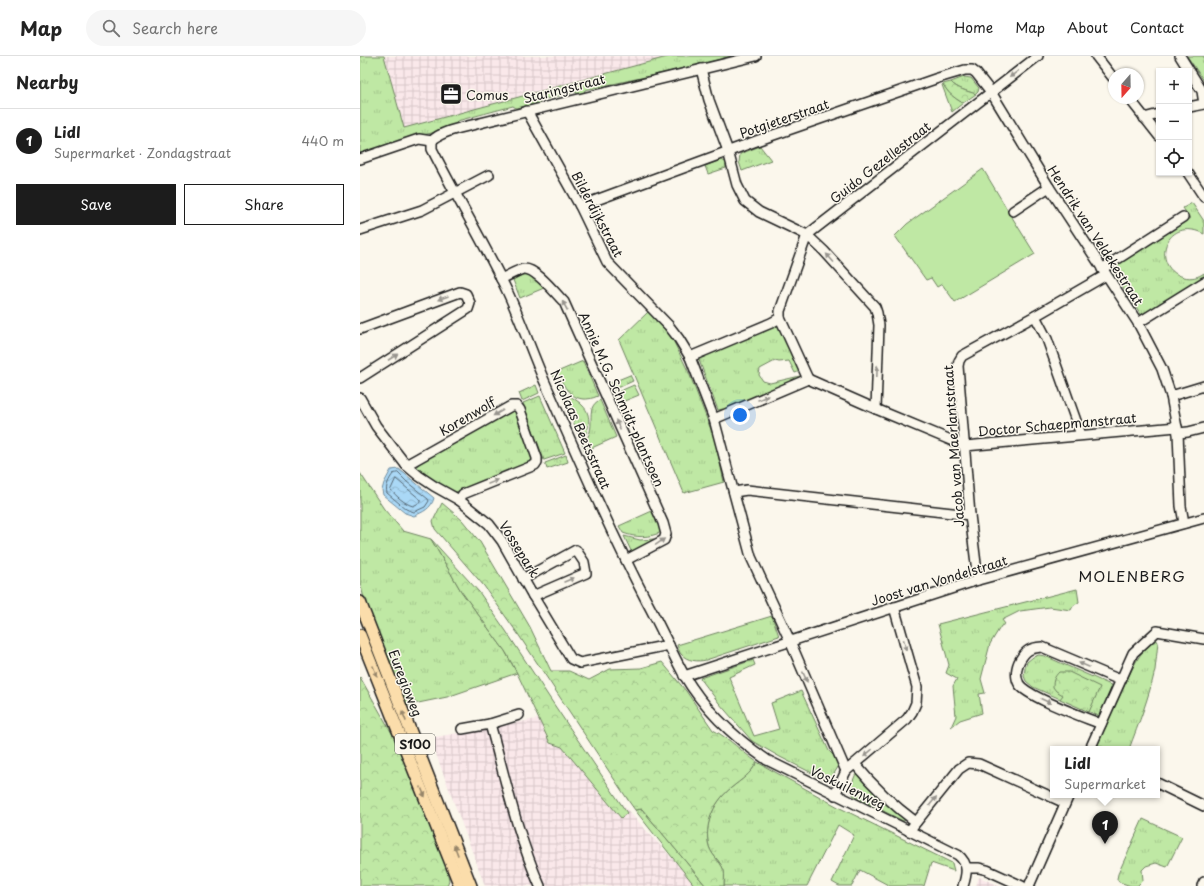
<!DOCTYPE html>
<meta charset="utf-8">
<style>
body{margin:0;font-family:"Playpen Sans",sans-serif;background:#f6f6f6;color:#222}
.controls{position:absolute;right:12px;top:12px;display:grid;overflow:hidden;border-radius:0px;box-shadow:0 1px 3px #0004}
.controls button{width:36px;height:36px;display:grid;place-items:center;padding:0;border:0;border-bottom:1px solid #e0e0e0;background:#fff;color:#222;font:20px sans-serif}
.compass{position:absolute;left:748px;top:12px;width:36px;height:36px;border-radius:50%;background:#fff;box-shadow:0 1px 3px #0004;rotate:200deg}
.you{position:absolute;left:380px;top:359px;width:14px;height:14px;margin:-10px;border:3px solid #fff;border-radius:50%;background:#1a73e8;box-shadow:0 0 0 6px #1a73e833}
.badge{display:grid;place-items:center;width:26px;height:26px;border-radius:50%;background:#1c1c1c;color:#fff;font-size:13px;font-weight:700}
.pin{position:absolute;translate:-50% -33px;filter:drop-shadow(0 1px 2px #0008)}
.pin::after{content:'';position:absolute;top:21px;width:14px;height:12px;background:inherit;clip-path:polygon(0 0,100% 0,50% 100%)}
.popup{position:absolute;left:690px;top:690px;width:110px;height:52px;box-sizing:border-box;display:grid;place-content:center;border-radius:0px;background:#fff;filter:drop-shadow(0 1px 3px #0005);font-size:13px;white-space:nowrap;color:#767676}
.popup b{font-size:15px;color:#222}
.popup::after{content:'';position:absolute;left:50%;top:100%;margin-left:-8px;border:8px solid transparent;border-top-color:#fff}
.list{margin:0;padding:0;list-style:none}
h2{display:flex;justify-content:space-between;align-items:center;height:52px;margin:0;padding:0 16px;font-size:17px}
h2 small{font-size:13px;font-weight:400;color:#767676}
.list li{display:grid;grid-template-columns:26px 1fr auto;gap:12px;align-items:center;box-sizing:border-box;height:64px;padding:0 16px;border-top:1px solid #e0e0e0}
.list b{display:block;font-size:15px;white-space:nowrap}
.list p{margin:0;font-size:13px;white-space:nowrap;color:#767676}
.list em{font-size:13px;font-style:normal;color:#767676}
.actions{display:flex;gap:8px;padding:12px 16px}
.actions a{flex:1;padding:9px 0;border:1px solid #1c1c1c;border-radius:0px;text-align:center;font-size:14px;color:#1c1c1c}
.actions .main{background:#1c1c1c;color:#fff}
.icon{flex:none;width:22px;height:22px;fill:none;stroke:currentColor;stroke-width:2;stroke-linecap:round;stroke-linejoin:round}
.map{position:relative;flex:none;width:844px;height:830px;overflow:hidden}
header{display:flex;align-items:center;gap:24px;box-sizing:border-box;height:56px;padding:0 20px;background:#fff;border-bottom:1px solid #e0e0e0}
header strong{font-size:19px}
nav{display:flex;gap:22px;margin-inline-start:auto;font-size:14px}
.search{width:280px;height:36px;background:#f6f6f6;display:flex;align-items:center;gap:10px;box-sizing:border-box;padding:0 14px;border-radius:22px;color:#767676;font-size:15px}
main{display:flex}
aside{flex:1;background:#fff}
.map>svg:first-child{display:block}
.industrial{fill:url(#industrial-grid)}
.grass{fill:url(#grass-tufts);stroke:#6e8260}
.forest{fill:url(#forest-crowns);stroke:#6e8260}
.garden{fill:#bfe8a4;stroke:#6e8260}
.water{fill:url(#water-waves);stroke:#718d9f}
.lines{fill:none;stroke-linecap:round;stroke-linejoin:round}
.shore{stroke:#556773;stroke-width:1}
.minor-casing{stroke:#1c1c1c;stroke-width:12}
.major-casing{stroke:#1c1c1c;stroke-width:14}
.minor{stroke:#fbf7ec;stroke-width:9}
.major{stroke:#fbddab;stroke-width:11}
.oneway{fill:#97948e}
.oneway2{fill:#97866b}
.labels{text-anchor:middle;dominant-baseline:central;stroke-width:3;stroke-linejoin:round;paint-order:stroke}
.shield{fill:#fbf7ec;stroke:#5f5e5a;stroke-width:1}
.shield-label{font-size:12px;font-weight:bold;fill:#1c1c1c}
.street-label{font-size:13px;fill:#1c1c1c;stroke:#fbf7ec}
.poi-label{font-size:13px;fill:#1c1c1c;stroke:#fbf7ec;text-anchor:start}
.quarter-label{font-size:15px;letter-spacing:1px;fill:#1c1c1c;stroke:#fbf7ec}
</style>
<header>
<strong>Map</strong>
<div class="search"><svg class="icon" aria-label="search" viewBox="0 0 24 24"><circle cx="10" cy="10" r="6"/><path d="M15 15l6 6"/></svg>Search here</div>
<nav><a>Home</a><a>Map</a><a>About</a><a>Contact</a></nav>
</header>
<main>
<aside>
<h2>Nearby<small></small></h2>
<ul class="list">
<li><span class="badge">1</span><div><b>Lidl</b><p>Supermarket · Zondagstraat</p></div><em>440 m</em></li>
</ul>
<div class="actions"><a class="main">Save</a><a>Share</a></div>
</aside>
<div class="map">
<svg width="844" height="830" viewBox="0 0 844 830">
<defs>
<pattern id="industrial-grid" width="8" height="8" patternUnits="userSpaceOnUse"><rect width="8" height="8" fill="#fae8ea"/><path d="M0 4h8M4 0v8" fill="none" stroke="#d6c6c8"/></pattern>
<pattern id="grass-tufts" width="24" height="20" patternUnits="userSpaceOnUse"><rect width="24" height="20" fill="#bfe8a4"/><path d="M3 7l-1-3M5 7V3M7 7l1-3M15 17l-1-3M17 17v-4M19 17l1-3" fill="none" stroke="#a4c68d"/></pattern>
<pattern id="forest-crowns" width="20" height="18" patternUnits="userSpaceOnUse"><rect width="20" height="18" fill="#bfe8a4"/><path d="M2 6a3 3 0 1 1 6 0M12 15a3 3 0 1 1 6 0" fill="none" stroke="#a4c68d"/></pattern>
<pattern id="water-waves" width="16" height="10" patternUnits="userSpaceOnUse"><rect width="16" height="10" fill="#aad8f6"/><path d="M0 5q4-4 8 0t8 0" fill="none" stroke="#92b9d2"/></pattern>
</defs>
<rect width="100%" height="100%" fill="#fbf7ec"/>
<filter id="ink" filterUnits="userSpaceOnUse"><feTurbulence type="fractalNoise" baseFrequency=".025" numOctaves="2"/><feDisplacementMap in="SourceGraphic" scale="8" xChannelSelector="R" yChannelSelector="G"/><feConvolveMatrix kernelMatrix="1 2 1 2 8 2 1 2 1" color-interpolation-filters="sRGB"/></filter>
<g filter="url(#ink)">
<g class="industrial">
<polygon points="0,0 335,0 0,84"/>
<polygon points="182,662 338,830 125,830 70,682"/>
<polygon points="619,821 640,830 616,830"/>
</g>
<g class="grass">
<polygon points="0,0 24,0 44,72 311,0 372,0 331,11 225,34 224,37 218,39 216,36 180,44 179,47 156,52 153,50 97,65 96,68 72,77 48,82 0,98"/>
<polygon points="827,0 844,0 844,25"/>
<path d="M604,21L611,22L619,32L618,36L616,38C607,35 597,33 591,26Z"/>
<path d="M583,28C588,37 594,42 603,47L592,56L582,29Z"/>
<polygon points="400,90 411,104 382,115 379,106 380,98"/>
<path d="M832,147L844,165V178C805,158 789,212 824,221C831,223 839,221 844,217V221L782,260L751,213L830,162L823,152Z"/>
<polygon points="164,218 170,219 184,232 160,242 153,224"/>
<polygon points="288,256 310,278 329,317 355,384 364,426 324,437 259,284"/>
<polygon points="416,269 421,270 440,315 435,317 429,305 419,306 415,305 400,313 399,319 403,325 410,327 440,320 440,322 364,355 363,353 358,354 339,304 342,300"/>
<path d="M223,305L238,340C215,350 205,334 197,316Z"/>
<path d="M195,316C198,323 200,331 205,336C211,342 218,344 223,350C232,359 230,376 221,384L193,318Z"/>
<polygon points="270,319 273,325 251,335 248,328"/>
<polygon points="176,329 179,337 162,345 159,337"/>
<polygon points="274,329 279,339 257,348 253,338"/>
<polygon points="180,340 205,397 184,404 163,347"/>
<path d="M240,344L256,381L225,395L222,387C240,374 222,352 240,344Z"/>
<polygon points="150,353 155,354 174,402 170,409 93,437 58,415 57,411 59,406"/>
<polygon points="206,399 208,406 187,413 185,407"/>
<polygon points="0,417 24,453 43,475 71,483 101,535 145,595 157,617 87,641 44,650 8,559 0,526"/>
<path d="M292,455L302,476C288,482 277,482 263,477L259,470Z"/>
<polygon points="264,480 280,484 294,483 295,486 273,499"/>
<polygon points="717,533 719,546 713,550 711,554 690,551 660,555 642,564 645,568 641,570 630,588 621,623 625,637 619,638 622,657 600,664 591,671 596,660 593,630 597,623 586,617 589,609 578,568"/>
<path d="M412,560L419,580L346,604C338,606 327,605 321,598C319,596 318,591 317,589Z"/>
<path d="M796,583L798,586C797,596 796,605 795,614C789,641 779,667 769,693H746L737,688L742,678C749,663 755,649 762,635C771,616 778,595 796,583Z"/>
<polygon points="679,599 685,600 753,630 739,660 673,631 666,625 664,620 665,612 667,606 673,601"/>
<polygon points="393,604 395,609 369,621 394,680 419,673 411,647 441,635 469,695 478,704 478,711 472,721 464,723 420,701 392,685 359,647 340,622"/>
<path d="M397,706L480,752L592,807L594,815L571,807L564,830H530L500,814L492,830H479L472,826L494,779L478,769L447,830H364C364,825 365,820 364,815C360,803 350,800 348,786C345,765 355,745 371,732C382,723 390,719 397,706Z"/>
<polygon points="497,715 548,763 543,765 494,740 490,732"/>
<polygon points="282,753 346,830 335,830 275,754"/>
<polygon points="783,763 822,781 807,811 796,807 786,810 782,814 783,824 777,830 771,830 759,826 757,823 758,818"/>
</g>
<g class="forest">
<path d="M591,26C597,33 607,35 616,38L603,47C594,42 588,37 583,28Z"/>
<polygon points="361,104 366,106 367,109 366,109 366,112 348,118 345,110"/>
<path d="M82,447L102,464L120,486L170,571L191,615H209L229,624L250,613L281,612L302,606L326,635L353,674C369,682 382,696 397,706C390,719 382,723 371,732C355,745 345,765 348,786C350,800 360,803 364,815C365,819 364,825 364,830H346L282,753L275,754L270,747L158,578L124,530L75,473L73,465Z"/>
<polygon points="71,483 119,536 146,575 189,641 267,757 261,762 202,691 190,687 157,617 145,595 101,535"/>
<path d="M699,616H709L740,631L729,656L700,643L703,639L696,635L693,631C693,625 694,621 699,616Z"/>
<polygon points="0,621 42,695 60,746 79,790 86,810 89,824 87,830 0,830"/>
</g>
<polygon class="garden" points="623,113 650,158 675,198 595,246 582,228 577,231 571,222 566,224 535,180 547,168"/>
<path class="water" d="M39,413L74,442C71,453 63,456 54,460L45,457L23,439L22,434L24,427L31,414Z"/>
<g class="lines">
<g class="shore">
<path d="M38,417L47,426L68,443L69,445L65,451L54,456L46,453L27,437C25,431 29,423 33,418Z"/>
<path d="M36,423L61,444V446L53,450C45,448 36,440 31,434Z"/>
</g>
<g class="minor-casing">
<g id="minor">
<polyline points="736,0 754,23"/>
<polyline points="820,0 842,35 844,48 829,51"/>
<polyline points="341,13 349,44 368,95 377,129 385,145 399,156 447,179 464,195 515,251 517,257 519,269 516,353"/>
<polyline points="769,42 799,80"/>
<polyline points="167,55 220,150 247,206 309,270 319,283 330,301"/>
<polyline points="784,62 799,58"/>
<path d="M72,85V93C96,141 125,188 148,237C161,265 171,294 183,322C216,397 249,473 287,546C300,570 311,595 324,619C344,653 375,682 407,704L598,799C609,808 607,818 603,830"/>
<path d="M72,85C81,74 110,70 124,66L396,0"/>
<polyline points="0,103 59,83 72,85"/>
<polyline points="828,117 844,141"/>
<polyline points="220,150 399,84 578,22 605,14 612,14 616,17 631,36 689,131 778,267 802,313 811,340 818,377 821,450 824,467"/>
<polyline points="653,155 689,131"/>
<polyline points="0,174 62,154 129,119"/>
<polyline points="742,213 823,161"/>
<path d="M141,223C148,220 157,214 164,213C176,212 196,238 204,246L303,467L306,478L304,484L266,504"/>
<polyline points="675,260 687,283 721,379"/>
<polyline points="420,262 420,255 447,179 678,0"/>
<polyline points="778,267 844,226"/>
<polyline points="0,273 100,236 106,238 110,247 108,253 0,322"/>
<polyline points="448,323 420,262 411,267 330,301 354,363 391,501 430,585 486,715"/>
<polyline points="448,323 516,353 605,390 817,371"/>
<polyline points="811,340 844,330"/>
<polyline points="0,342 16,370 46,409 59,420 74,430 99,444 129,468 142,485 173,540 211,603 220,607 309,589"/>
<polyline points="354,363 448,323"/>
<polyline points="818,377 828,376 844,372"/>
<polyline points="46,409 151,350 157,350 160,354 177,402 177,406 175,409 103,438 99,444"/>
<polyline points="374,436 387,434 610,459"/>
<polyline points="163,523 216,494 224,506 226,517 173,540"/>
<polyline points="618,524 610,459 598,310 599,305 602,300 675,260 746,219"/>
<polyline points="324,620 618,524 844,462"/>
<path d="M130,668C145,721 157,779 180,830"/>
<path d="M741,668C724,661 667,641 659,628C655,621 656,611 660,604C666,594 670,592 682,591L760,624"/>
<polyline points="102,673 130,668 159,659"/>
<polyline points="730,693 773,597 797,575 844,583"/>
<path d="M495,708C513,730 533,749 556,766"/>
<polyline points="797,727 844,750"/>
<polyline points="475,739 486,715 547,663 552,656 556,647 557,631 534,551"/>
<polyline points="549,775 599,713 608,707 619,708 705,747"/>
<polyline points="607,812 619,812 627,814 662,830"/>
<polyline points="669,830 709,739"/>
<polyline points="842,830 844,826"/>
</g>
</g>
<g class="major-casing">
<g id="major">
<polyline points="0,546 111,830"/>
<polyline points="0,579 100,830"/>
</g>
</g>
<use href="#minor" class="minor"/>
<use href="#major" class="major"/>
</g>
<defs><path id="oneway-solid" d="M-6-.8H1V-3.2L6.5 0L1 3.2V.8H-6Z"/></defs>
<g class="oneway">
<use href="#oneway-solid" transform="translate(654 18) rotate(143)"/>
<use href="#oneway-solid" transform="translate(470 202) rotate(-132)"/>
<use href="#oneway-solid" transform="translate(83 242) rotate(160)"/>
<use href="#oneway-solid" transform="translate(205 250) rotate(-119)"/>
<use href="#oneway-solid" transform="translate(33 301) rotate(-33)"/>
<use href="#oneway-solid" transform="translate(517 315) rotate(-88)"/>
<use href="#oneway-solid" transform="translate(403 342) rotate(-23)"/>
<use href="#oneway-solid" transform="translate(138 357) rotate(150)"/>
<use href="#oneway-solid" transform="translate(258 369) rotate(-114)"/>
<use href="#oneway-solid" transform="translate(133 426) rotate(-22)"/>
<use href="#oneway-solid" transform="translate(300 486) rotate(-35)"/>
<use href="#oneway-solid" transform="translate(209 524) rotate(-23)"/>
<use href="#oneway-solid" transform="translate(545 589) rotate(75)"/>
<use href="#oneway-solid" transform="translate(724 609) rotate(-157)"/>
<use href="#oneway-solid" transform="translate(445 621) rotate(66)"/>
<use href="#oneway-solid" transform="translate(686 645) rotate(25)"/>
<use href="#oneway-solid" transform="translate(508 697) rotate(140)"/>
<use href="#oneway-solid" transform="translate(573 745) rotate(-51)"/>
</g>
<g class="oneway2">
<use href="#oneway-solid" transform="translate(15 615) rotate(68)"/>
<use href="#oneway-solid" transform="translate(44 660) rotate(-111)"/>
<use href="#oneway-solid" transform="translate(63 736) rotate(68)"/>
<use href="#oneway-solid" transform="translate(96 794) rotate(-111)"/>
</g>
</g>
<defs>
<g id="office-square" transform="scale(1.15)"><rect x="-9" y="-9" width="18" height="18" rx="4" fill="#1c1c1c" stroke="#fbf7ec"/><path d="M-6-3h4V-5.5h4V-3h4V5H-6ZM-1-4.5V-3h2v-1.5ZM-6 0V1H6V0Z" fill="#fff"/></g>
</defs>
<g fill-rule="evenodd">
<use href="#office-square" x="91" y="38"/>
</g>
<g class="labels">
<rect class="shield" x="35" y="678" width="40" height="20" rx="3"/>
<g class="shield-label">
<text x="55" y="688">S100</text>
</g>
<g class="street-label">
<text transform="translate(204 32) rotate(-14)">Staringstraat</text>
<text transform="translate(424 62) rotate(-19)">Potgieterstraat</text>
<text transform="translate(520 106) rotate(-38)">Guido Gezellestraat</text>
<text transform="translate(238 158) rotate(62)">Bilderdijkstraat</text>
<text transform="translate(736 179) rotate(57)">Hendrik van Veldekestraat</text>
<text transform="translate(262 343) rotate(66)">Annie M.G. Schmidt-plantsoen</text>
<text transform="translate(107 360) rotate(-30)">Korenwolf</text>
<text transform="translate(697 368) rotate(-5)">Doctor Schaepmanstraat</text>
<text transform="translate(221 373) rotate(66)">Nicolaas Beetsstraat</text>
<text transform="translate(593 390) rotate(-94)">Jacob van Maerlantstraat</text>
<text transform="translate(160 493) rotate(58)">Vossepark</text>
<text transform="translate(579 524) rotate(-17)">Joost van Vondelstraat</text>
<text transform="translate(46 627) rotate(69)">Euregioweg</text>
<text transform="translate(488 731) rotate(26)">Voskuilenweg</text>
</g>
<g class="poi-label">
<text x="106" y="38">Comus</text>
</g>
<g class="quarter-label">
<text x="772" y="519">MOLENBERG</text>
</g>
</g>
</svg>
<div class="controls">
<button>+</button>
<button>−</button>
<button><svg class="icon" aria-label="locate" viewBox="0 0 24 24"><circle cx="12" cy="12" r="6"/><path d="M12 2v4M12 18v4M2 12h4M18 12h4"/></svg></button>
</div>
<svg class="compass" viewBox="-18 -18 36 36"><path d="M0-13l5 13h-10z" fill="#e53935"/><path d="M0 13l5-13h-10z" fill="#767676"/></svg>
<div class="you"></div>
<div class="pin badge" style="left:745px;top:788px">1</div>
<div class="popup"><b>Lidl</b>Supermarket</div>
</div>
</main>
